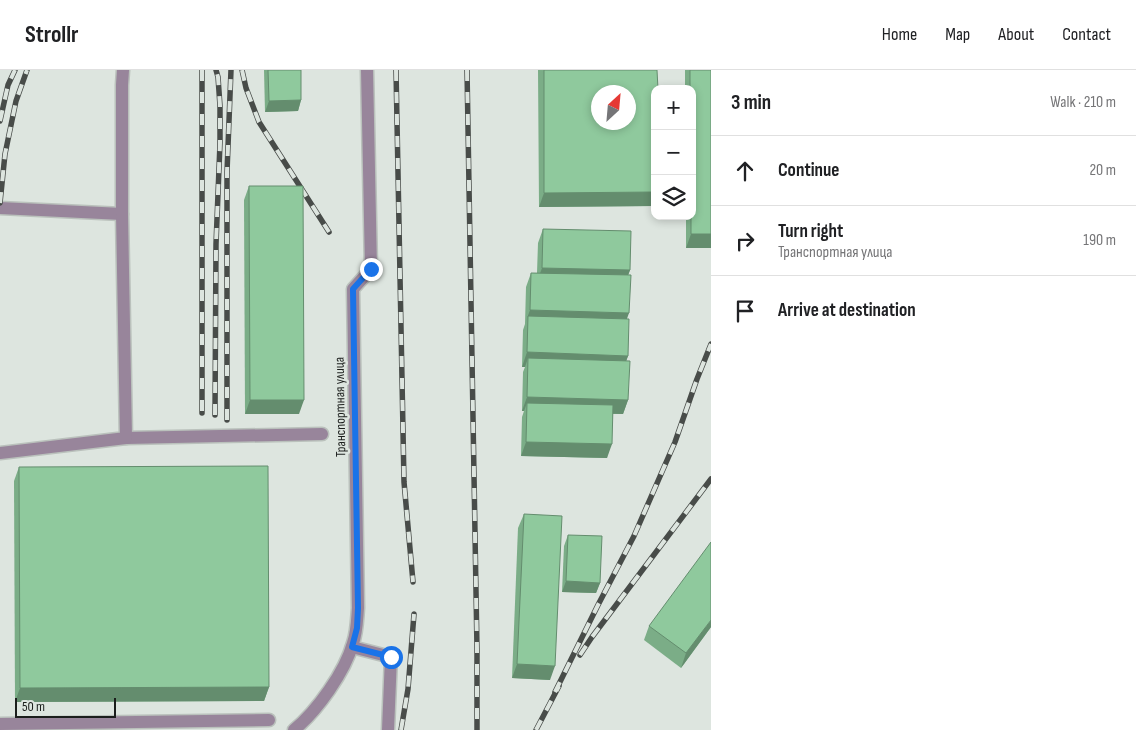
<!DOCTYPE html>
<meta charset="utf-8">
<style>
body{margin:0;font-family:"Sofia Sans Condensed",sans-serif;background:#f2f2f2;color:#202124}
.controls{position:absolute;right:15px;top:15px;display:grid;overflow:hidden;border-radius:10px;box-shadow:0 2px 8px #0003}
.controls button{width:45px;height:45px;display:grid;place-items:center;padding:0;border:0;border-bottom:1px solid #e0e0e0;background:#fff;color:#202124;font:25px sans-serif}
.compass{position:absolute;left:591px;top:15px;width:45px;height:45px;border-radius:50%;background:#fff;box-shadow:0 2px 8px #0003;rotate:26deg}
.scale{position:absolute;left:15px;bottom:12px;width:101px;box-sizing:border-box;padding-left:5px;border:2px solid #1b1e1c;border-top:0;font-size:14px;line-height:18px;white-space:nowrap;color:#1b1e1c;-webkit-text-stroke:4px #dde5df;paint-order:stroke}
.stop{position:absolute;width:15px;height:15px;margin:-11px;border:4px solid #1a73e8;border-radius:50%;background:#fff}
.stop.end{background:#1a73e8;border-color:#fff;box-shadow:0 1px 5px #0008}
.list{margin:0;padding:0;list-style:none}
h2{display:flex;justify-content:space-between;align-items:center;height:65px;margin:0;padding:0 20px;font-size:21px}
h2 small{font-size:16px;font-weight:400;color:#757577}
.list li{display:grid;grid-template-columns:32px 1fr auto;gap:15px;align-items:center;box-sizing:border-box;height:70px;padding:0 20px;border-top:1px solid #e0e0e0}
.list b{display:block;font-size:19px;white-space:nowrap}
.list p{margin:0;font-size:16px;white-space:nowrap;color:#757577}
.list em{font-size:16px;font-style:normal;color:#757577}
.icon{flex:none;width:28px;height:28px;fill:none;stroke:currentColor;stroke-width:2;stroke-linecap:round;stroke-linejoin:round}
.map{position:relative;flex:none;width:711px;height:660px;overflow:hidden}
header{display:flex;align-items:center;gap:30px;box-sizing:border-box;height:70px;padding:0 25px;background:#fff;border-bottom:1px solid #e0e0e0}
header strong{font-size:24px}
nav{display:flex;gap:28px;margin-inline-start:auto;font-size:18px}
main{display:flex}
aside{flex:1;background:#fff}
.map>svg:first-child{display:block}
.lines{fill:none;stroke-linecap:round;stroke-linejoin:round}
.minor-casing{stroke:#bac1bc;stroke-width:15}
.minor{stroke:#98859b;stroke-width:12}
.rail-casing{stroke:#484c49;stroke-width:5.5}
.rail{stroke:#dde5df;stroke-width:4;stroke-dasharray:11;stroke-linecap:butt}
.wall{fill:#7bad87}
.shaded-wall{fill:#648d6e}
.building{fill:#8fc99d;stroke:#648d6e;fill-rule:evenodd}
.route{stroke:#1a73e8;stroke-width:6}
.labels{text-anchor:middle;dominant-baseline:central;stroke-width:5;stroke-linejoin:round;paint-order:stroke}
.street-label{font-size:14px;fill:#1b1e1c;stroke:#dde5df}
</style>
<header>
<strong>Strollr</strong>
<nav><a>Home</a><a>Map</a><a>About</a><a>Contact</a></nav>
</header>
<main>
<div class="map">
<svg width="711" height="660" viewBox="0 0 711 660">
<rect width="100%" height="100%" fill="#dde5df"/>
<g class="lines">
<g class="minor-casing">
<g id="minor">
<polyline points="0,138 122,144"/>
<polyline points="126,368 322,364"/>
<polyline points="0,383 126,368 122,144 122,15 123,0"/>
<polyline points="352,577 391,587 388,660"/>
<polyline points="0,654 269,650"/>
<path d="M294,660C317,641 345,602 353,573C357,562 357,550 358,538L353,219L371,199L367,0"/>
</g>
</g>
<use href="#minor" class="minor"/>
<g class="rail-casing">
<g id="rail">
<polyline points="202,0 202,343"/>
<polyline points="242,0 246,18 259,52 329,162"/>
<polyline points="396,0 404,412 413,512"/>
<polyline points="467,0 477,579 477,660"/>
<polyline points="0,51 8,15 15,0"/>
<polyline points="0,133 5,84 16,31 27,0"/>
<polyline points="215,345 216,174 220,73 220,36 218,7 216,0"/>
<polyline points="227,350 227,102 231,0"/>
<polyline points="580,585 592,567 711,409"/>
<polyline points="555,622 598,535 634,466 675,372 697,309 711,274"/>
<polyline points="401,660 408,619 414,544"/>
<polyline points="536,660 559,616"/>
</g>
</g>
<use href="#rail" class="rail"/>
</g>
<g class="wall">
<polygon points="264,0 301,0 301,30 298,41 265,42"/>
<polygon points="538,0 657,0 655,19 655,131 653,136 539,137"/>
<polygon points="685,0 711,0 711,178 686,178 686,146 692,146 692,19 685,19"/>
<polygon points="249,116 299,344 245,344 244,130"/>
<polygon points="543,159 630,200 628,205 627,249 628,286 626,291 628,330 623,344 613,344 607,388 521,386 522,347 524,341 522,341 523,302 525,297 522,297 523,260 525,254 526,217 531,203 537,203 538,173"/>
<polygon points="19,397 269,617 264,631 15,632 14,411"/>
<polygon points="524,444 550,610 512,608 518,458"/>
<polygon points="568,465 600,513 596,523 562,522 564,476"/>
<polygon points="649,556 711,557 681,598 644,570"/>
</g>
<g class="shaded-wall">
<polygon points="301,30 298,41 265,42 269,31"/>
<polygon points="655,122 655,131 653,136 539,137 544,123"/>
<polygon points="691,164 711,164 711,178 686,178"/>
<polygon points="542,198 630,200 625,214 537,212"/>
<polygon points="530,240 629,243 624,257 528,246 525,254"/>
<polygon points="527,282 628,286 623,300 528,288 525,297 522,297"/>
<polygon points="527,327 628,330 623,344 527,341 527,333 524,341 522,341"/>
<polygon points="250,330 304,330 299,344 245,344"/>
<polygon points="526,372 612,374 607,388 521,386"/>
<polygon points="566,511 600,513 596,523 562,522"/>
<polygon points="711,550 711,557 681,598 686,583"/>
<polygon points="517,594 555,596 550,610 512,608"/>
<polygon points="269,617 264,631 15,632 20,618"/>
</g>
<g class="building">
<polygon points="268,0 301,0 301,30 269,31"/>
<path d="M544,0H657L658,19H655V122L544,123ZM598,22H628V52H598Z"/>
<polygon points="690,0 711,0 711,164 691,164 691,146 692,146 692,19 690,19"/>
<polygon points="249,116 303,116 304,330 250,330"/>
<polygon points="543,159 631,161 630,200 542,198"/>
<polygon points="531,203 631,205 629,243 530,240"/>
<polygon points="528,246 629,249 628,286 527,282"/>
<polygon points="528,288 630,291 628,330 527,327"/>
<polygon points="527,333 613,335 612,374 526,372"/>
<polygon points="268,396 269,617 20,618 19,397"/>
<polygon points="524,444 562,446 555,596 517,594"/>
<polygon points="568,465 602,466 600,513 566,511"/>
<polygon points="711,472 711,550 686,583 649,556"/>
</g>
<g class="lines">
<polyline class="route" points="371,199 353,219 358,538 357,558 352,577 391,587"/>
</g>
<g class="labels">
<g class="street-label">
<text transform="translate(340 337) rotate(-91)">Транспортная улица</text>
</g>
</g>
</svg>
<div class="controls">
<button>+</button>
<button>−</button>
<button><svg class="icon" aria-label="layers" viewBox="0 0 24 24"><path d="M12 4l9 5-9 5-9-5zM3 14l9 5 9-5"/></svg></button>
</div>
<svg class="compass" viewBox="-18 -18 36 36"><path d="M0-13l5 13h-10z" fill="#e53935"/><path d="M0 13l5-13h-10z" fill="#757577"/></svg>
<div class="scale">50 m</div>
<div class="stop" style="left:391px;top:587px"></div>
<div class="stop end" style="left:371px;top:199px"></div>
</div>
<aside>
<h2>3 min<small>Walk · 210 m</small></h2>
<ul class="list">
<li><svg class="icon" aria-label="ahead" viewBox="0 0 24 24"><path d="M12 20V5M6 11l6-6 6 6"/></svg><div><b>Continue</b></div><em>20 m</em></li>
<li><svg class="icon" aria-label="right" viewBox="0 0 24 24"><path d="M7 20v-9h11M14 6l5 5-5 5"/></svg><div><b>Turn right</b><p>Транспортная улица</p></div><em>190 m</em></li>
<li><svg class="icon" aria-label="arrive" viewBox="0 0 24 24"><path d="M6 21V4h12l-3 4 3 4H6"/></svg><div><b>Arrive at destination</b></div></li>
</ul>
</aside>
</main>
